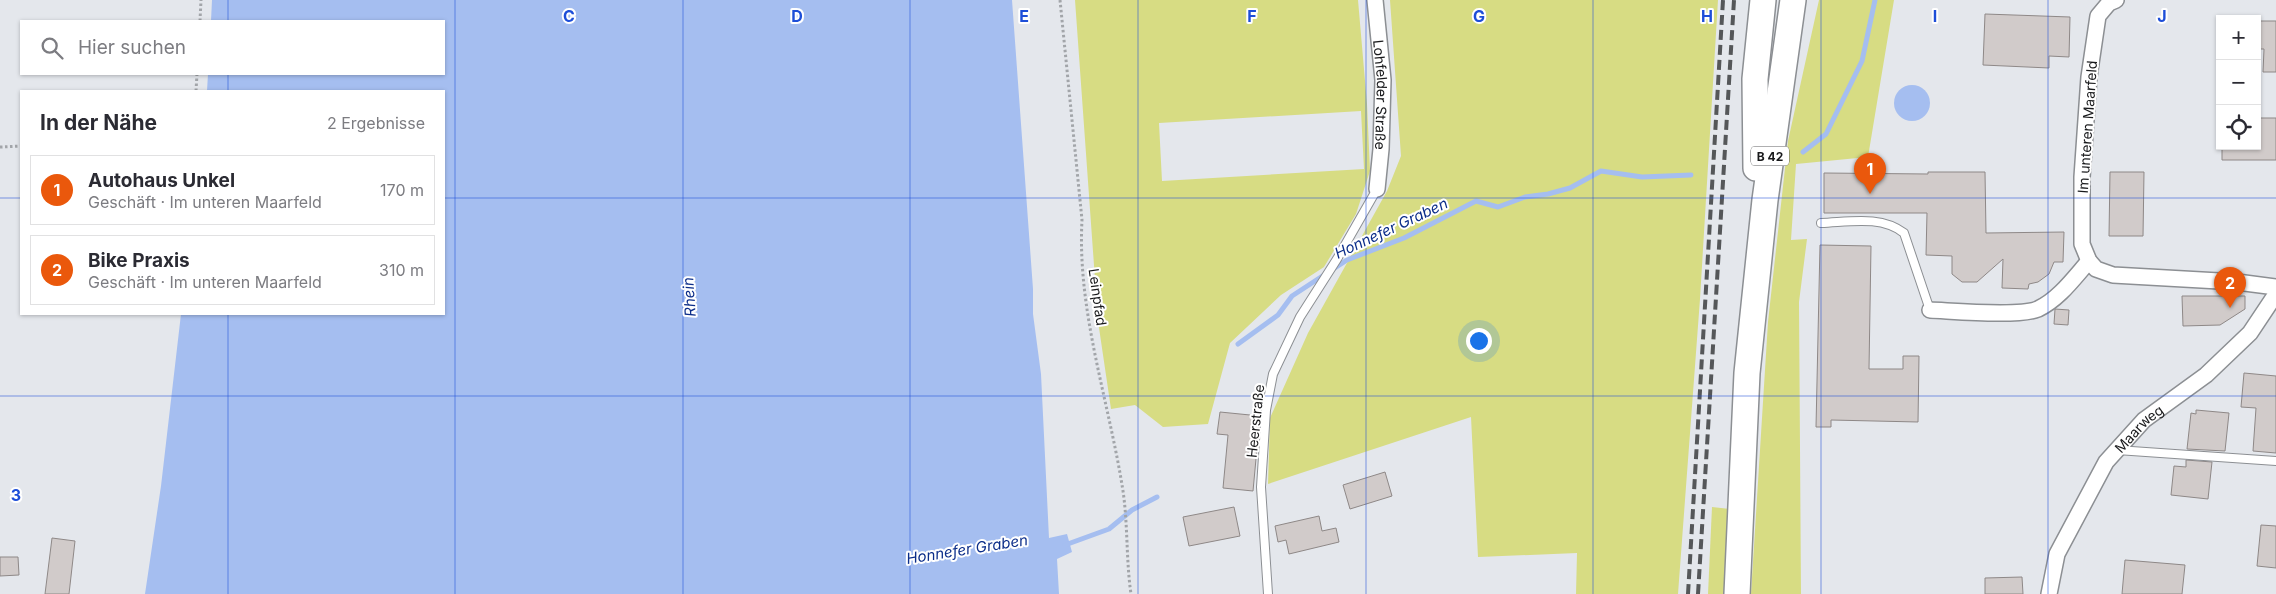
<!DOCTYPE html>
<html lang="de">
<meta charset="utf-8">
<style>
body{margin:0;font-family:Inter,sans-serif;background:#f2f2f3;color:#2b2b33}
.controls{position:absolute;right:15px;top:15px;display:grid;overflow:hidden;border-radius:0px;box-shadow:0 1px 4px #0004}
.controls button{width:45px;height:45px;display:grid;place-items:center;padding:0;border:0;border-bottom:1px solid #e1e1e2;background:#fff;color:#2b2b33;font:25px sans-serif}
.you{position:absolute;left:1478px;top:340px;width:18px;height:18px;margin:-12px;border:4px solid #fff;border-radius:50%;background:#1a73e8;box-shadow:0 0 0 8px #1a73e833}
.badge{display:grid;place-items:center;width:32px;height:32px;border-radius:50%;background:#ea580c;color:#fff;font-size:16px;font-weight:700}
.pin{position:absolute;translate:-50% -41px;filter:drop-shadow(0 1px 2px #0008)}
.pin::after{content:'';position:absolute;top:26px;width:18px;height:15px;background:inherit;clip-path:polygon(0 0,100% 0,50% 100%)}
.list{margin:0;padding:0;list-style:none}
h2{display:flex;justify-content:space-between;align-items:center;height:65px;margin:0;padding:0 20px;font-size:21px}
h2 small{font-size:16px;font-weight:400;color:#7c7c81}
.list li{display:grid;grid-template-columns:32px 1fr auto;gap:15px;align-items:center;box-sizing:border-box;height:70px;margin:0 10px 10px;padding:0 10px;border:1px solid #e1e1e2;border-radius:0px}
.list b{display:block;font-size:19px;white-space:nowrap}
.list p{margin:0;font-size:16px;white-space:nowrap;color:#7c7c81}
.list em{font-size:16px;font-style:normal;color:#7c7c81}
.icon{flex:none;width:28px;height:28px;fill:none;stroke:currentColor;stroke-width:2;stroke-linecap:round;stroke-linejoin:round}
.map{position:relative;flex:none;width:2276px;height:594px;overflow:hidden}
.search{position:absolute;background:#fff;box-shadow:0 1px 4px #0004;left:20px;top:20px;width:425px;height:55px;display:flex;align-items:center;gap:12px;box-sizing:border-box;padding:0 18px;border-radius:0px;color:#7c7c81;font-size:19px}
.panel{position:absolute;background:#fff;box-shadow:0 1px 4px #0004;left:20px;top:90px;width:425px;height:225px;border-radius:0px}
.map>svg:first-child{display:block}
.green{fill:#d7dc83;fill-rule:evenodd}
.water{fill:#a5bef0}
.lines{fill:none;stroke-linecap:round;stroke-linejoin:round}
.stream{stroke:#a5bef0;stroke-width:5}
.building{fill:#d1cbca;stroke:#8e8887}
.lane-casing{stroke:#8c8f93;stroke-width:10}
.street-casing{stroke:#8c8f93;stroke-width:18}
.primary-casing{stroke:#8c8f93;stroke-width:28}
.path{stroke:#a2a5a9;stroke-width:3;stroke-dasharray:2.5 2.5;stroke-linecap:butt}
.lane{stroke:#fff;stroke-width:8}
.street{stroke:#fff;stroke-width:15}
.primary{stroke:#fff;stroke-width:25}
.rail{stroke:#555759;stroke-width:4;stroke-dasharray:10 5;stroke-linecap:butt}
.grid{fill:none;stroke:#1d4ed8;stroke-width:1;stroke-opacity:0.55}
.labels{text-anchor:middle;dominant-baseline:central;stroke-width:4;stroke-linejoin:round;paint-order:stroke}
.shield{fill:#fff;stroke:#5e5f60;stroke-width:1}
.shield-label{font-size:12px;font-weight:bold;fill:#191a1c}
.street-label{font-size:14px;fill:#191a1c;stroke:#fff}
.water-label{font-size:15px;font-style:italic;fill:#0b2d89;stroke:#fff}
.grid-label{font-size:16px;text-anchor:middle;font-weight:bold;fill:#1d4ed8;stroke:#fff;stroke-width:4;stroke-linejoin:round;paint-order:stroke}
</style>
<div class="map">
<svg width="2276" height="594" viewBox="0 0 2276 594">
<rect width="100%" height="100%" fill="#e4e7ec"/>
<g class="green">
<path d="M1075,0H1358L1367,104L1370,171L1356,214L1324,267L1281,295L1230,343L1208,424L1163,427L1135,405L1111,409L1098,321ZM1361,111L1364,169L1162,181L1159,123Z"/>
<polygon points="1390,0 1718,0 1700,299 1678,594 1576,594 1577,553 1478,557 1471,417 1268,484 1270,418 1308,333 1387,191 1401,156"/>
<polygon points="1819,0 1894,0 1868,157 1796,164 1791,240 1807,239 1799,302 1801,594 1751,594 1768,322 1788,141"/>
<polygon points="1712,507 1730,509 1726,594 1708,594"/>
</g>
<g class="water">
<polygon points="212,0 1012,0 1033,289 1033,314 1041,374 1049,538 1067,534 1072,552 1057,559 1059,594 145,594 161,486 181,314 444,314 444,91 207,91 208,74 444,74 444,21 211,21"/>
<circle cx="1912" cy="103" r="18"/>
</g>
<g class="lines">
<g class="stream">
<polyline points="1803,152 1826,134 1862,61 1875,0"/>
<polyline points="1238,344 1278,315 1292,296 1347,260 1404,238 1476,201 1498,207 1525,197 1548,194 1570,188 1601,171 1642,177 1691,175"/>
<polyline points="1065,545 1109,529 1132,510 1157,497"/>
</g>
</g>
<g class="building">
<polygon points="1985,14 2070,17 2069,57 2049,56 2049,68 1983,65"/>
<polygon points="2257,21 2276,21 2276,72 2263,72 2264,49 2257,49"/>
<polygon points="2257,118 2276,118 2276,160 2222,160 2222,146 2257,146"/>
<polygon points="1928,172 1985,172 1986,233 2064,232 2063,262 2054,262 2049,274 2038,282 2029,284 2028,289 2002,288 2003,259 1977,282 1962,282 1952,274 1952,256 1926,255 1927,213 1824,213 1824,173 1928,174"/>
<polygon points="2110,172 2144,172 2143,236 2109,236"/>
<polygon points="1820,245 1871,246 1869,369 1903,369 1903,356 1919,356 1918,422 1831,420 1831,427 1816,427"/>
<polygon points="2182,296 2245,296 2245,309 2220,325 2183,326"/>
<polygon points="2055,309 2069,310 2068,325 2054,324"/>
<polygon points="2244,373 2276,376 2276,453 2253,451 2256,408 2241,407"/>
<polygon points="2196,410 2229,413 2225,451 2187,449 2191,413 2196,414"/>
<polygon points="1220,412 1260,416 1253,491 1223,488 1228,435 1217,434"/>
<polygon points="2186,460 2212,462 2208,499 2171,495 2174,466 2186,467"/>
<polygon points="1385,472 1392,496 1350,509 1343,485"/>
<polygon points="1234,507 1240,536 1189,546 1183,517"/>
<polygon points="1319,516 1322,531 1336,528 1339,542 1289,554 1286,540 1278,542 1275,526"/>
<polygon points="2261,525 2276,526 2276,568 2257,566"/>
<polygon points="52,538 75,541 69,594 45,594"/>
<polygon points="0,557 18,557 19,575 0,576"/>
<polygon points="2125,560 2185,565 2182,594 2122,594"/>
<polygon points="2022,577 2023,594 1985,594 1985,578"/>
</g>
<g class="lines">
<g class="lane-casing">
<g id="lane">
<path d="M1821,223C1849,222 1881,215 1904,233L1930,310"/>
<polyline points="2117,450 2276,461"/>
<polyline points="1268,594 1261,487 1266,410 1273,374 1300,317 1337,259 1377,189"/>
</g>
</g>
<g class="street-casing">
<g id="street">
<path id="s1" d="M1375,0L1383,80L1381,149L1377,189"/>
<polyline points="2116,0 2109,3 2098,16 2089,77 2082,177 2082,244 2089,261 2096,269 2113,275 2237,282 2276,287"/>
<path d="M1930,310C1954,311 2019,317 2038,309C2059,299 2074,278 2089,261"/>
<path id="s2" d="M2049,594L2057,554L2106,462L2144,420L2206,375L2250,333L2276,294"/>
</g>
</g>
<g class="primary-casing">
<g id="primary">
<polyline points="1756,168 1755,79 1763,0"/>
<polyline points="1737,594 1747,373 1765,200 1793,0"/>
</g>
</g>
<g class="path">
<path d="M1060,0L1082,220C1077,312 1109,401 1123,491C1128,525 1126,560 1131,594"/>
<polyline points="200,21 201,0"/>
<polyline points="196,91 197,74"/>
<polyline points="0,147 21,146"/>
</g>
<use href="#lane" class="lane"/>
<use href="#street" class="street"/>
<use href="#primary" class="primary"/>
<g class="rail">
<polyline points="1688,594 1723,0"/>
<polyline points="1698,594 1734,0"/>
</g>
</g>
<path class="grid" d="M228,0V21M455,0V594M683,0V594M910,0V594M1138,0V594M1366,0V594M1593,0V594M1821,0V594M2048,0V594M228,74V91M0,198H21M444,198H2276M228,314V594M0,396H2276"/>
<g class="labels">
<rect class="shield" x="1751" y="146.5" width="38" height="19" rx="4"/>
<g class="shield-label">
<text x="1770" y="156">B 42</text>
</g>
<g class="street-label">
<text stroke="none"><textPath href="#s1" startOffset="95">Lohfelder Straße</textPath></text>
<text transform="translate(2087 127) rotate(-86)">Im unteren Maarfeld</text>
<text transform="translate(1098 297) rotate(82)">Leinpfad</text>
<text transform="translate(1255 421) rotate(-84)">Heerstraße</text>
<text stroke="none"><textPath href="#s2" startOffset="192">Maarweg</textPath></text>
</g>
<g class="water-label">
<text transform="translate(1391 228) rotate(-25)">Honnefer Graben</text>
<text transform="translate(689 297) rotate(-94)">Rhein</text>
<text transform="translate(967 549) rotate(-9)">Honnefer Graben</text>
</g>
</g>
<g class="grid-label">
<text x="569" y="22">C</text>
<text x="797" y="22">D</text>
<text x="1024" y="22">E</text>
<text x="1252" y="22">F</text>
<text x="1479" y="22">G</text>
<text x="1707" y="22">H</text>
<text x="1935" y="22">I</text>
<text x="2162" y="22">J</text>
<text x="16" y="501">3</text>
</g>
</svg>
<div class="controls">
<button>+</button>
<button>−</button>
<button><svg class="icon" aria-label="locate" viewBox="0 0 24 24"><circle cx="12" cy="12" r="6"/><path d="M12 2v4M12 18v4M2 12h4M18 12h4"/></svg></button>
</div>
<div class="you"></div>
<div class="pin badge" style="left:1870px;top:194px">1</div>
<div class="pin badge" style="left:2230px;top:308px">2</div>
<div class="search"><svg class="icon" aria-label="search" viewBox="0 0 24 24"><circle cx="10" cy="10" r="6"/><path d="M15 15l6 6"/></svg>Hier suchen</div>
<section class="panel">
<h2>In der Nähe<small>2 Ergebnisse</small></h2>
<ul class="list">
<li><span class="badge">1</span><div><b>Autohaus Unkel</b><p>Geschäft · Im unteren Maarfeld</p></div><em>170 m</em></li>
<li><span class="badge">2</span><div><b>Bike Praxis</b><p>Geschäft · Im unteren Maarfeld</p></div><em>310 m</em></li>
</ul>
</section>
</div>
